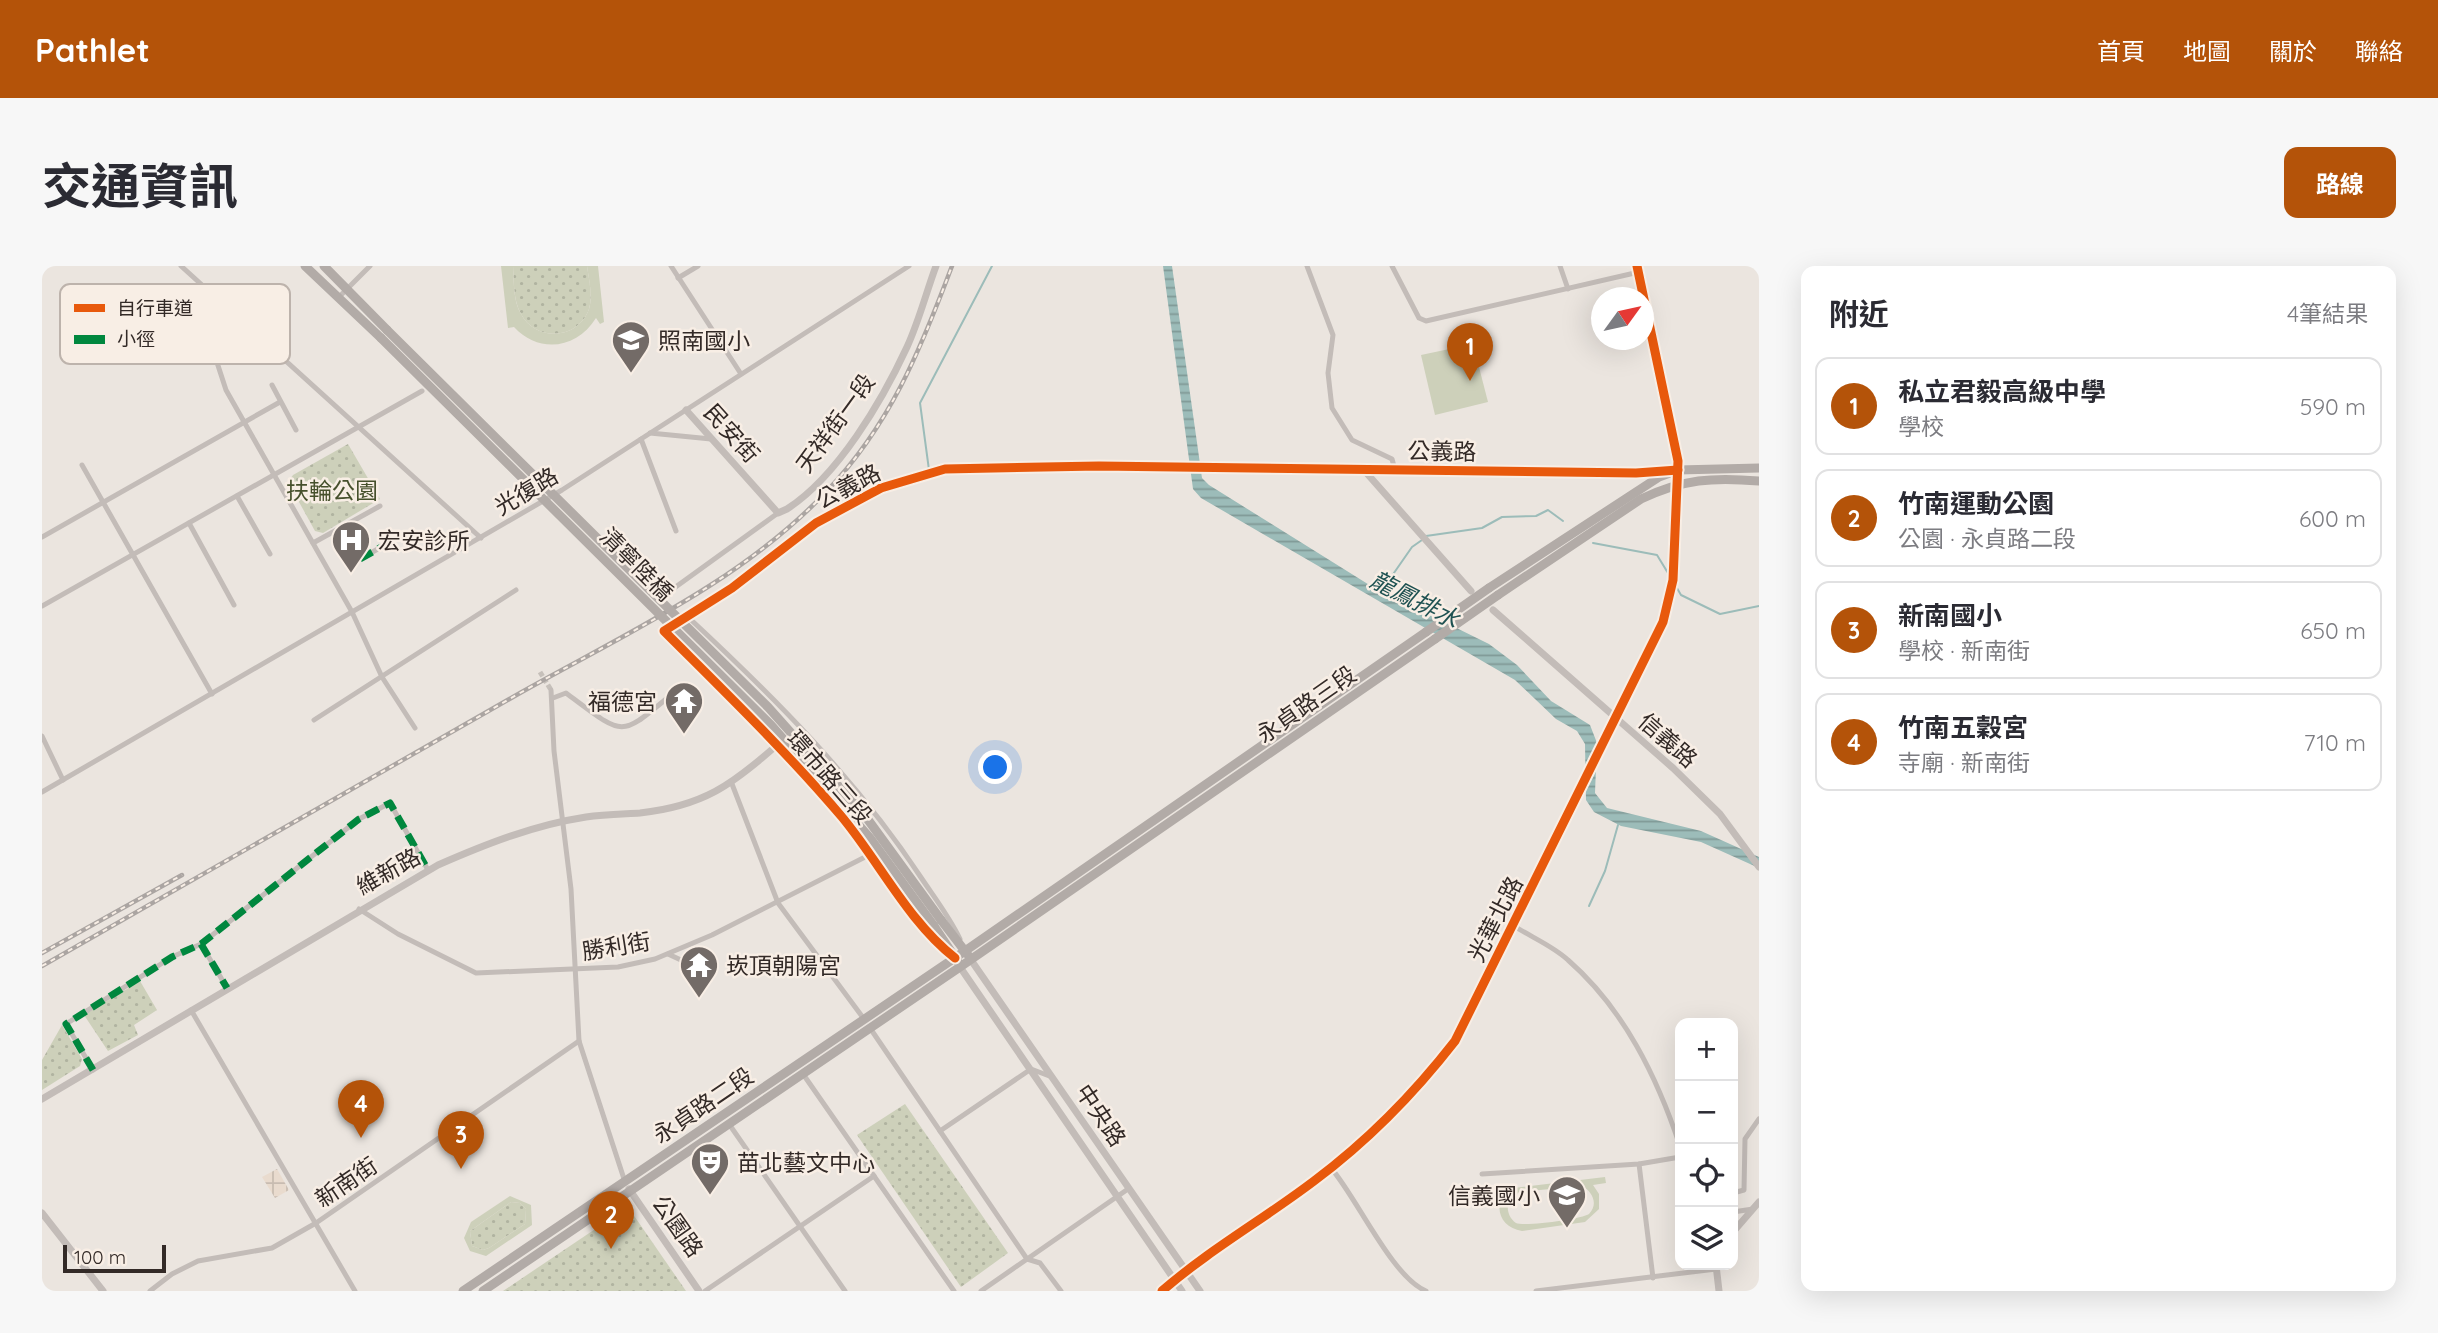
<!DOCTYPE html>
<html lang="zh-TW">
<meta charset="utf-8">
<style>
body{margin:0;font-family:Quicksand,"Noto Sans TC",sans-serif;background:#f7f7f7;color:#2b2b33}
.controls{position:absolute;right:21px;bottom:21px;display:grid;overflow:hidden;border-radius:14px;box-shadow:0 7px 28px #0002}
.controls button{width:63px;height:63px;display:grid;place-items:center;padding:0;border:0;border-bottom:2px solid #e1e1e2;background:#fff;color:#2b2b33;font:35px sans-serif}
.compass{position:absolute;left:1549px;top:21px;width:63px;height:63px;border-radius:50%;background:#fff;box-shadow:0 7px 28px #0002;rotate:57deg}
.scale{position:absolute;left:21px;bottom:18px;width:103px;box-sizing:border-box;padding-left:7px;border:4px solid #332a27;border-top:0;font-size:19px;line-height:24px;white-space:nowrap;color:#332a27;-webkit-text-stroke:5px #f8eee5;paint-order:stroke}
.you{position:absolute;left:954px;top:502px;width:24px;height:24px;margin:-18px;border:5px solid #fff;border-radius:50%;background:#1a73e8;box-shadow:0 0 0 10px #1a73e833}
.badge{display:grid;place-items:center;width:46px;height:46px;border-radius:50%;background:#b45309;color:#fff;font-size:23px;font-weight:700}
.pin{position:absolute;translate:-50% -58px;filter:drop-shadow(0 2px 4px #0008)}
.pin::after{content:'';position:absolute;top:37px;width:24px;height:21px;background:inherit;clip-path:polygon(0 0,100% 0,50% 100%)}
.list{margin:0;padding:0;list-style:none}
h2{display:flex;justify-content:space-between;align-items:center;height:91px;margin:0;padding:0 28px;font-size:30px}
h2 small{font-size:23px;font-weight:400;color:#7c7c81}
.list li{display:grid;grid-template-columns:46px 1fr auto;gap:21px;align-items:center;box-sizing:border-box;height:98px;margin:0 14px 14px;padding:0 14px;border:2px solid #e1e1e2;border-radius:14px}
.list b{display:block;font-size:26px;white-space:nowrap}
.list p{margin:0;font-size:23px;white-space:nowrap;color:#7c7c81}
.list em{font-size:23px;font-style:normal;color:#7c7c81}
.icon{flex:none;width:38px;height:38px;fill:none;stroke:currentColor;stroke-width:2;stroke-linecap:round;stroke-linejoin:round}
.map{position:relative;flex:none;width:1717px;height:1025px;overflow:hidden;border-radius:14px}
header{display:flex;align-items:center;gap:42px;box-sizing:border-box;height:98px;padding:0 35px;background:#b45309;color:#fff}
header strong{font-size:33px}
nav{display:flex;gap:38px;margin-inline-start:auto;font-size:24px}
.intro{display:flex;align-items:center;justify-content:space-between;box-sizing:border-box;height:168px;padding:0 42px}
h1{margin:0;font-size:49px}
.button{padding:18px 32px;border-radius:14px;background:#b45309;color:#fff;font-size:24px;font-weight:700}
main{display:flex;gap:42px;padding:0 42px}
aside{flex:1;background:#fff;border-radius:14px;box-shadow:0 7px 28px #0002}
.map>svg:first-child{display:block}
.grass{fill:url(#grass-dots)}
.garden{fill:#cdd0ba;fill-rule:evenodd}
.plaza{fill:url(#plaza-grid)}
.water{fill:url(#water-rules)}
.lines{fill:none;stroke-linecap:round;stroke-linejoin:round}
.stream{stroke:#9cbcb9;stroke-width:2}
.minor-tunnel{stroke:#c6c0ba;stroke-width:5;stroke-dasharray:5 2.5;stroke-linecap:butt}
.minor{stroke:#c3bcb8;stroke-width:5}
.tertiary{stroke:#c3bcb8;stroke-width:7}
.primary{stroke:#b2aba7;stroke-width:9}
.rail-casing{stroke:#aba5a2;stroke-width:4.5}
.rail{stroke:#f8eee5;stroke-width:2;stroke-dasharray:5;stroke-linecap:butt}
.primary-bridge{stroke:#b2aba7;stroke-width:9}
.quiet{stroke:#00873e;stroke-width:7;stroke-dasharray:14 7;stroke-linecap:butt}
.cycleway-casing{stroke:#f8eee5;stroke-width:13}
.cycleway{stroke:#e8590c;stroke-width:9}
.labels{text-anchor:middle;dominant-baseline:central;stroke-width:5;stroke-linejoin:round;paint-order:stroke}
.poi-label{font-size:23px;fill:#332a27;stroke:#f8eee5;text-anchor:start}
.street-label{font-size:23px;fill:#332a27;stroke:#f8eee5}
.park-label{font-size:23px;fill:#46502c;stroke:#f8eee5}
.water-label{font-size:24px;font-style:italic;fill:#1f5252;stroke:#f8eee5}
.key{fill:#f8eee5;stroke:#bdb3ac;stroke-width:2}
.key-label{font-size:19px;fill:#332a27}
</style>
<header>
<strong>Pathlet</strong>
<nav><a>首頁</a><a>地圖</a><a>關於</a><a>聯絡</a></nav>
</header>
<div class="intro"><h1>交通資訊</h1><a class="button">路線</a></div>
<main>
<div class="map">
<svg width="1717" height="1025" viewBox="0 0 1717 1025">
<defs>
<pattern id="grass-dots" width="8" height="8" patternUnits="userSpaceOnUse" patternTransform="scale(1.75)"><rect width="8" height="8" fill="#cdd0ba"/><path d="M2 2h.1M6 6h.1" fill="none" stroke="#b0b3a0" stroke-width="1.8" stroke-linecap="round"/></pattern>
<pattern id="plaza-grid" width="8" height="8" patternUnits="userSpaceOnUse" patternTransform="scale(1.75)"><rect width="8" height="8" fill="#e9dbce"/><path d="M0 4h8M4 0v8" fill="none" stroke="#c8bcb1"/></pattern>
<pattern id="water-rules" width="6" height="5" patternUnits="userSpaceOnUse" patternTransform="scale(1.75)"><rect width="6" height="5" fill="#9cbcb9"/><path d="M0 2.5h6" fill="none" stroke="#809996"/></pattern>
</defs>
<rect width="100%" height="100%" fill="#ebe5df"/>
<g class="grass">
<path d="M471,0H545C547,14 551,30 547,43C536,74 494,76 479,48C471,34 472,15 471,0Z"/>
<polygon points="306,178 338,233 281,267 273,265 246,216 251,209"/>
<polygon points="98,715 115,744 92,759 96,769 66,785 42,749"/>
<polygon points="20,759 40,793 38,800 0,824 0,794"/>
<polygon points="863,838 966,987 919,1021 815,869"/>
<polygon points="469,936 478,937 484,943 483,958 447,982 441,984 430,980 428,965"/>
<polygon points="586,941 644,1025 461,1025"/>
</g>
<g class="garden">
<path d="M459,0H471C472,15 471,35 479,48C494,76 536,74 547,43C551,30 547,14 545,0H556L562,56L558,58L554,52C535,83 497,88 472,61L466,62Z"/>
<polygon points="1431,78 1446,136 1393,149 1379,89"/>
<path d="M1563,911L1564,917L1551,919L1557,928V943L1543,956L1480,965C1461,962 1452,946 1461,929L1455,928V924ZM1540,920C1550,925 1557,938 1547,948C1540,953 1482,961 1474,957C1467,952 1465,945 1466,937L1477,926Z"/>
<path d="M468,930L489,939L490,959L444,990L428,985L422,972L429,956ZM469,936L478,937L484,943L483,958L447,982L441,984L430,980L428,965Z"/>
</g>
<polygon class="plaza" points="235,903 247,924 233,932 220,911"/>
<polygon class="water" points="1121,0 1130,0 1160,212 1167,219 1329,320 1447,378 1475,399 1509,435 1548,459 1555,477 1553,527 1565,542 1659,565 1717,591 1717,602 1659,576 1579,560 1552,546 1544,534 1543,478 1535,465 1514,453 1473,414 1159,232 1151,223"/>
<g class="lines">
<g class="stream">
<polyline points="887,204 878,137 950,0"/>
<polyline points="1384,270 1440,262 1460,251 1494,250 1506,244 1521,255"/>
<polyline points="1551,277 1615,289 1629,312"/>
<polyline points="1632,317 1639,329 1678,348 1717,340"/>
<polyline points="1338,327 1370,281 1380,274"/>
<polyline points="1547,640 1563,605 1576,559"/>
</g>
<polyline class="minor-tunnel" points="498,406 509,424"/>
<g class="minor">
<polyline points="139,0 439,272"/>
<polyline points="629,0 699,108"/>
<polyline points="1265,0 1291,69 1286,107 1290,142 1310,174 1350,193 1353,204"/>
<polyline points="1350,0 1377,52 1384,55 1597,6"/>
<polyline points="1518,0 1526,23"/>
<polyline points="636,12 656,0"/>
<polyline points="153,29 184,124 310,346 340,411 373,462"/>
<polyline points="296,32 328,0"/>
<polyline points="230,119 254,164"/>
<polyline points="608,167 669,173"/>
<polyline points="599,173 634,265"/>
<polyline points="40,199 170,428"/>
<polyline points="195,230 228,288"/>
<polyline points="147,257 192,339"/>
<polyline points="0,271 238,136"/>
<polyline points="271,277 338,240"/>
<polyline points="318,293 350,275"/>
<polyline points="617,333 736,247"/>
<polyline points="0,340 380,125"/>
<path d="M646,351C731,430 814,513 878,610C892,631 907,650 918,673"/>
<polyline points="622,365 735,479 801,552 889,673 907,687"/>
<polyline points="509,424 512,485 529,623 537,775 583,916"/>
<path d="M511,432L524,427C586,473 576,472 635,424"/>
<polyline points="272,454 474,324"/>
<polyline points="0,470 21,514"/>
<polyline points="690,518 736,637 822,753"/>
<polyline points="0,526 520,224 867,0"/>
<polyline points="317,643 356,668 434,707 576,701 613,693 670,669 829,588"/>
<path d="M1472,660C1489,671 1511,680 1526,694C1582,743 1615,811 1638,880"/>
<polyline points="159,678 185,722"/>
<polyline points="626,688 654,701"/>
<polyline points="149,744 313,1025"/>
<polyline points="828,762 985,993 998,997 1019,1025"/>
<polyline points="51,804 24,758 130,691 159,678 317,553 348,537 386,604"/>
<polyline points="761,808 912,1025"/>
<polyline points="687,858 803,1025"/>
<polyline points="898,865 989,803 1010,811"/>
<polyline points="1597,898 1611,1012"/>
<path d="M1289,902C1315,932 1350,1011 1384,1025"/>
<polyline points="1440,908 1597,898 1638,891"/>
<polyline points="1691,927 1702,924 1703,873 1717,853"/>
<polyline points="1691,946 1711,943"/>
<polyline points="108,1025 130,1008 156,995 230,982 274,957 537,775"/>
<polyline points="663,1025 832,910"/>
<polyline points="939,1025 1086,923"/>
<path d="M1120,1025C1167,984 1222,953 1272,915C1327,874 1371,829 1413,775L1621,356L1631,314L1636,195L1595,0"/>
<polyline points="1494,1025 1674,1003"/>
</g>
<g class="tertiary">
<path d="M644,144L736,247L745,243C796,210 840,135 865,81C877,55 884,27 894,0"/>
<polyline points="1321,203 1429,325"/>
<polyline points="1451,344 1631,502 1678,548 1717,601"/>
<polyline points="622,365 690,322 774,257 839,222 903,203 1057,200 1594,207 1628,205"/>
<polyline points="929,694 1158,1025"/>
<polyline points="918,701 1140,1025"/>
<path d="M0,833L396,599C444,578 492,559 544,551C562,548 581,548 598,547C661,540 690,519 735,479"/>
<polyline points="587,923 657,1025"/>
<polyline points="0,947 61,1025"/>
<polyline points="1691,966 1717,936"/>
<polyline points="1674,999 1677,1025"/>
</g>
<g class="primary">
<polyline points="263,0 339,72"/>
<polyline points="282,0 345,64"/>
<polyline points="1447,322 1617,211 1636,204 1717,202"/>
<path d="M1456,329L1599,233C1641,213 1671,211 1717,215"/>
<polyline points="899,654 926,689"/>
<polyline points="892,660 916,696"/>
<polyline points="421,1025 923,685 1384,366"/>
<polyline points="441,1025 918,701 1393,373"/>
</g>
<g class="rail-casing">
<g id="rail">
<polyline points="0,687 140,609"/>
<path d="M0,700C159,609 319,518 478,427C583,368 701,314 784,226C848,159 878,85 910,0"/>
</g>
</g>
<use href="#rail" class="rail"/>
<g class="primary-bridge">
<polyline points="345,64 726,441 824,551 899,654"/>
<polyline points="339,72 729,459 828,572 892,660"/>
<polyline points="1384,366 1447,322"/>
<polyline points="1393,373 1456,329"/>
</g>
<g class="quiet">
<polyline points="318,293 350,275"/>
<polyline points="159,678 185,722"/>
<polyline points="51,804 24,758 130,691 159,678 317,553 348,537 386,604"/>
</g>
<g class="cycleway-casing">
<g id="cycleway">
<path d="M913,692C866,655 838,597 800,551C744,485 683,426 622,365L690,322L774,257L839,222L903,203L1057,200L1594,207L1636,204"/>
<path d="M1120,1025C1167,984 1222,953 1272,915C1327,874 1371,829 1413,775L1621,356L1631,314L1636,195L1595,0"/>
</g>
</g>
<use href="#cycleway" class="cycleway"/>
</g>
<defs>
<g id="school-pin" transform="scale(2.0125)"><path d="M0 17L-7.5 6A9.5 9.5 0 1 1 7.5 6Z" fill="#736b67" stroke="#f8eee5"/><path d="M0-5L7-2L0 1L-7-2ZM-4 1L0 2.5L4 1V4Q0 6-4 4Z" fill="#fff"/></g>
<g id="hospital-pin" transform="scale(2.0125)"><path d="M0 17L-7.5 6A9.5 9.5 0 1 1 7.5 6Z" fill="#736b67" stroke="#f8eee5"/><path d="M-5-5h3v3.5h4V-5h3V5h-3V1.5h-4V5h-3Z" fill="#fff"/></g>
<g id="temple-pin" transform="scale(2.0125)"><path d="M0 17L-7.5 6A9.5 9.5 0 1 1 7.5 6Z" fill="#736b67" stroke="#f8eee5"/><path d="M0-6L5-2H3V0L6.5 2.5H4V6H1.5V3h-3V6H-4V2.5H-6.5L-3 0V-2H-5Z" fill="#fff"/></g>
<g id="theatre-pin" transform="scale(2.0125)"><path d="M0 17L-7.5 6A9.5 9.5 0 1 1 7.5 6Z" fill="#736b67" stroke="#f8eee5"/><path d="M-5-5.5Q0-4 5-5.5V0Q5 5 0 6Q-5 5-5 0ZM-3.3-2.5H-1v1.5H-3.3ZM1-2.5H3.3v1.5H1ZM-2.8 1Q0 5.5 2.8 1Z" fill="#fff"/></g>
</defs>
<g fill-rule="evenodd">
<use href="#school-pin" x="589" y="74"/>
<use href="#hospital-pin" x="309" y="274"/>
<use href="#temple-pin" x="642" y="435"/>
<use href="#temple-pin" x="657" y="699"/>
<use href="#theatre-pin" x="668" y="896"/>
<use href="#school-pin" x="1525" y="929"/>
</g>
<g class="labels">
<g class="poi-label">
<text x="616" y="74">照南國小</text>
<text x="336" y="274">宏安診所</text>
<text x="615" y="435" text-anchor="end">福德宮</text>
<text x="684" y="699">崁頂朝陽宮</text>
<text x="695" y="896">苗北藝文中心</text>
<text x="1498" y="929" text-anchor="end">信義國小</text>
</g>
<g class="street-label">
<text transform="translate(793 157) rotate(-54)">天祥街一段</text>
<text transform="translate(690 167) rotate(48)">民安街</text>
<text transform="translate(1400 185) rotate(1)">公義路</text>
<text transform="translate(806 220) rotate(-27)">公義路</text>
<text transform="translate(484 225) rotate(-31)">光復路</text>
<text transform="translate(595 298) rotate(45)">清寧陸橋</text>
<text transform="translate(1264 438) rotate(-35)">永貞路三段</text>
<text transform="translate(1626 474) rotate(41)">信義路</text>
<text transform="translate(788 511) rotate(49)">環市路三段</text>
<text transform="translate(346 605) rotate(-29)">維新路</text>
<text transform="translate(1453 653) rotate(-63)">光華北路</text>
<text transform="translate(574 680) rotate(-9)">勝利街</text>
<text transform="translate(661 839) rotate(-34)">永貞路二段</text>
<text transform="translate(1059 849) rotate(56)">中央路</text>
<text transform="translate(304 916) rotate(-34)">新南街</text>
<text transform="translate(636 960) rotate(55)">公園路</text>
</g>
<g class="park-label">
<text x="290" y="224">扶輪公園</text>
</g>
<g class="water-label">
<text transform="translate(1373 333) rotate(27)">龍鳳排水</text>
</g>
</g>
<rect x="18" y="18" width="230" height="80" rx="10" class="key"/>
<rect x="32" y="38" width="31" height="8" fill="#e8590c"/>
<rect x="32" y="69" width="31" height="9" fill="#00873e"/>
<g class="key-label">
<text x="75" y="49">自行車道</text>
<text x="75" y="80">小徑</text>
</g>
</svg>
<div class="controls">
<button>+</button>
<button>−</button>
<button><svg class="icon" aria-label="locate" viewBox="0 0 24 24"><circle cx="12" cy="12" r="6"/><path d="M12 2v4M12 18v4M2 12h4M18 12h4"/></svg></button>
<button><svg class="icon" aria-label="layers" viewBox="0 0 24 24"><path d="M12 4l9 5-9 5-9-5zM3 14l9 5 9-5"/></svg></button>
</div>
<svg class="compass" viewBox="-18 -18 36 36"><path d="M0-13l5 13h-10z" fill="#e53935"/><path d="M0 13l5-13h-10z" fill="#7c7c81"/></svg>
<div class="scale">100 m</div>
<div class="you"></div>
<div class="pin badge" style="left:1428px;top:115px">1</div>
<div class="pin badge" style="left:569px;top:983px">2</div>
<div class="pin badge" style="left:419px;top:903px">3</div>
<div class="pin badge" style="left:319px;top:872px">4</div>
</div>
<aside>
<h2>附近<small>4筆結果</small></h2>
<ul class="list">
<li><span class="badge">1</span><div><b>私立君毅高級中學</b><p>學校</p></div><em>590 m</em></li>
<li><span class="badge">2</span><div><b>竹南運動公園</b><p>公園 · 永貞路二段</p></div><em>600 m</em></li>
<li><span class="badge">3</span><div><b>新南國小</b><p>學校 · 新南街</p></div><em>650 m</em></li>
<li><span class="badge">4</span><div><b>竹南五穀宮</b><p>寺廟 · 新南街</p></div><em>710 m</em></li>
</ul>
</aside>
</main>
